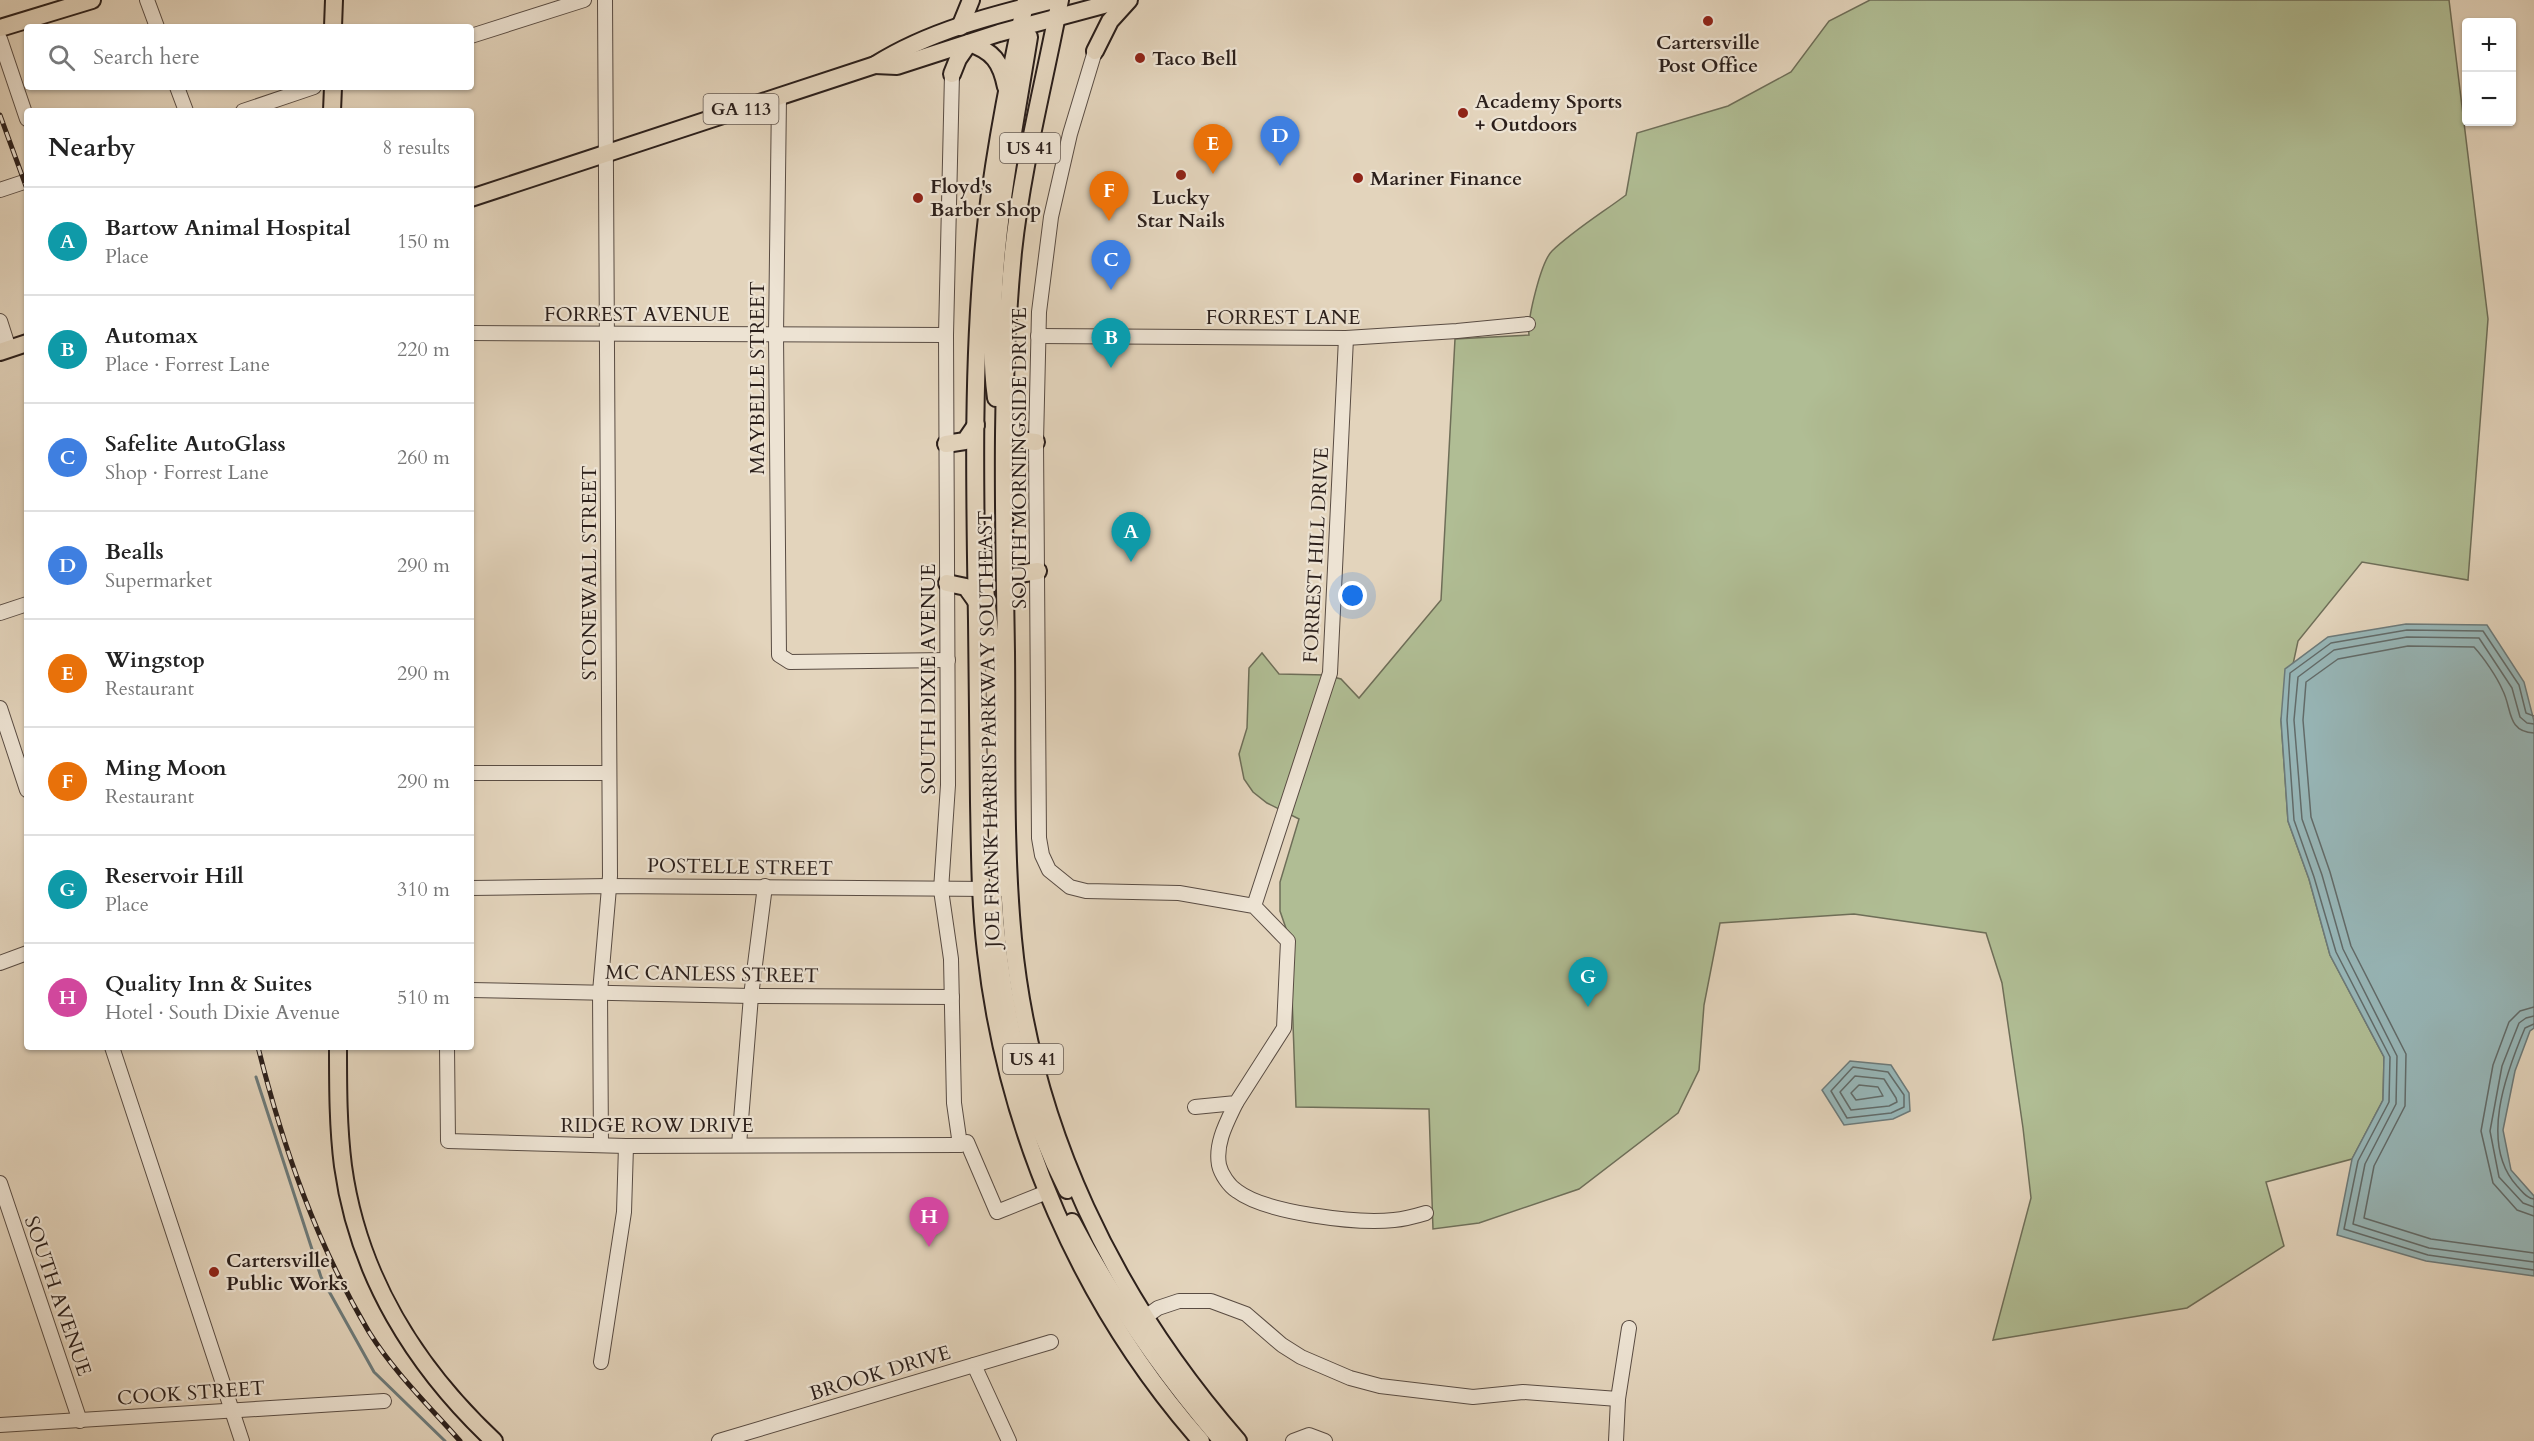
<!DOCTYPE html>
<meta charset="utf-8">
<style>
body{margin:0;font-family:Cardo,serif;background:#f2f2f2;color:#222}
.controls{position:absolute;right:18px;top:18px;display:grid;overflow:hidden;border-radius:6px;box-shadow:0 2px 4px #0004}
.controls button{width:54px;height:54px;display:grid;place-items:center;padding:0;border:0;border-bottom:2px solid #e0e0e0;background:#fff;color:#222;font:30px sans-serif}
.you{position:absolute;left:1353px;top:596px;width:21px;height:21px;margin:-15px;border:4px solid #fff;border-radius:50%;background:#1a73e8;box-shadow:0 0 0 9px #1a73e833}
.badge{display:grid;place-items:center;width:39px;height:39px;border-radius:50%;background:#db2777;color:#fff;font-size:20px;font-weight:700}
.pin{position:absolute;translate:-50% -50px;filter:drop-shadow(0 2px 3px #0008)}
.pin::after{content:'';position:absolute;top:32px;width:21px;height:18px;background:inherit;clip-path:polygon(0 0,100% 0,50% 100%)}
.list{margin:0;padding:0;list-style:none}
h2{display:flex;justify-content:space-between;align-items:center;height:78px;margin:0;padding:0 24px;font-size:26px}
h2 small{font-size:20px;font-weight:400;color:#767676}
.list li{display:grid;grid-template-columns:39px 1fr auto;gap:18px;align-items:center;box-sizing:border-box;height:108px;padding:0 24px;border-top:2px solid #e0e0e0}
.list b{display:block;font-size:22px;white-space:nowrap}
.list p{margin:0;font-size:20px;white-space:nowrap;color:#767676}
.list em{font-size:20px;font-style:normal;color:#767676}
.icon{flex:none;width:33px;height:33px;fill:none;stroke:currentColor;stroke-width:2;stroke-linecap:round;stroke-linejoin:round}
.map{position:relative;flex:none;width:2534px;height:1441px;overflow:hidden}
.search{position:absolute;background:#fff;box-shadow:0 2px 4px #0004;left:24px;top:24px;width:450px;height:66px;display:flex;align-items:center;gap:15px;box-sizing:border-box;padding:0 21px;border-radius:6px;color:#767676;font-size:22px}
.panel{position:absolute;background:#fff;box-shadow:0 2px 4px #0004;left:24px;top:108px;width:450px;height:942px;border-radius:6px}
.map>svg:first-child{display:block}
.green{fill:#b0bd94;stroke:#6e6e58;stroke-width:1.5}
.water{fill:#97b7b9;stroke:#6c7a7a;stroke-width:1.5}
.lines{fill:none;stroke-linecap:round;stroke-linejoin:round}
.shore{stroke:#616b6a;stroke-width:1.5}
.stream{stroke:#6c7a7a;stroke-width:3}
.minor-casing{stroke:#594c43;stroke-width:16}
.major-casing{stroke:#2b1f1b;stroke-width:20}
.minor{stroke:#ede3d3;stroke-width:14}
.major{stroke:#e3d4bc;stroke-width:16}
.rail-casing{stroke:#2b1f1b;stroke-width:5}
.rail{stroke:#ede3d3;stroke-width:3;stroke-dasharray:9;stroke-linecap:butt}
.poi-dot{fill:#8f2418;stroke:#ede3d3;stroke-width:2}
.labels{text-anchor:middle;dominant-baseline:central;stroke-width:4.5;stroke-linejoin:round;paint-order:stroke}
.shield{fill:#ede3d3;stroke:#655a52;stroke-width:1.5}
.shield-label{font-size:18px;font-weight:bold;fill:#2b1f1b}
.poi-label{font-size:20px;font-weight:bold;fill:#2b1f1b;stroke:#ede3d3;text-anchor:start}
.street-label{font-size:20px;fill:#2b1f1b;stroke:#ede3d3}
</style>
<div class="map">
<svg width="2534" height="1441" viewBox="0 0 2534 1441">
<rect width="100%" height="100%" fill="#e3d4bc"/>
<filter id="stains"><feTurbulence type="fractalNoise" baseFrequency=".00333" numOctaves="4"/><feColorMatrix values="0 0 0 0 .2 0 0 0 0 .09 0 0 0 0 .02 0 0 0 .5 -.17"/></filter>
<radialGradient id="worn" r=".72"><stop offset=".6" stop-color="#630" stop-opacity="0"/><stop offset="1" stop-color="#630" stop-opacity=".3"/></radialGradient>
<path class="green" d="M1870,0H2449L2488,319L2468,580L2362,562L2298,641L2281,720L2288,821L2309,879L2330,955L2384,1057L2383,1100L2352,1159L2266,1182L2284,1246L2187,1308L1993,1340L2031,1198L2023,1128L2002,983L1986,933L1854,914L1720,923L1704,1005L1699,1070L1678,1113L1579,1189L1479,1223L1433,1229L1429,1109L1296,1107L1290,940L1280,911V882L1299,819L1267,803L1253,792L1244,779L1239,754L1247,728L1249,668L1262,653L1279,674L1326,675L1341,679L1359,698L1441,600L1455,339L1529,335C1527,319 1541,262 1552,251C1574,230 1602,213 1626,195L1637,133L1728,106L1791,72L1829,21Z"/>
<g class="water">
<polygon points="2406,624 2487,625 2524,682 2534,721 2534,1028 2530,1031 2515,1071 2503,1130 2511,1170 2534,1196 2534,1276 2426,1261 2337,1235 2352,1159 2383,1100 2384,1057 2330,955 2309,879 2288,821 2281,720 2285,669 2328,637"/>
<polygon points="1850,1061 1891,1065 1909,1093 1910,1111 1893,1119 1844,1125 1822,1090"/>
</g>
<g class="lines">
<g class="shore">
<polyline points="2534,716 2526,713 2519,685 2483,631 2407,630 2331,643 2290,673 2287,720 2294,820 2314,877 2336,952 2390,1057 2389,1102 2358,1161 2344,1229 2428,1255 2534,1270"/>
<polyline points="2534,724 2527,723 2520,717 2512,688 2479,638 2407,637 2334,650 2298,677 2294,720 2302,819 2322,875 2343,949 2397,1056 2396,1104 2365,1164 2353,1224 2429,1248 2534,1262"/>
<path d="M2534,733C2507,732 2512,709 2503,691C2497,677 2484,658 2474,647L2408,646L2338,659L2306,682L2303,720L2311,817L2330,872L2351,946L2406,1054L2405,1106L2374,1166L2364,1218L2431,1239L2534,1253"/>
<polyline points="2534,1007 2520,1011 2509,1022 2493,1065 2481,1131 2493,1183 2517,1210 2534,1216"/>
<polyline points="2534,1016 2526,1018 2519,1023 2502,1066 2490,1131 2499,1177 2523,1203 2534,1207"/>
<path d="M2534,1024L2525,1028C2506,1073 2479,1144 2517,1186C2522,1191 2526,1198 2534,1199"/>
<polygon points="1853,1067 1888,1072 1904,1095 1904,1107 1891,1113 1847,1118 1831,1091"/>
<polygon points="1855,1076 1884,1079 1896,1098 1897,1102 1889,1106 1851,1110 1840,1092"/>
<polygon points="1859,1085 1878,1087 1883,1096 1856,1100 1851,1093"/>
</g>
<polyline class="stream" points="256,1077 321,1277 374,1372 445,1441"/>
<g class="minor-casing">
<g id="minor">
<polyline points="147,0 157,27"/>
<polyline points="471,36 584,0"/>
<polyline points="0,39 27,119"/>
<polyline points="1095,51 1070,134 1051,217 1039,312 1036,442 1039,838 1042,855 1049,870 1070,887 1086,891 1179,893 1254,906 1288,941 1284,1028 1236,1103 1195,1107"/>
<polyline points="952,74 946,335 948,785 941,890 951,959 954,1103 960,1145 967,1142 997,1212 1047,1192"/>
<polyline points="177,87 186,111"/>
<polyline points="779,97 776,335 779,655 790,662 948,660"/>
<polyline points="243,111 314,87"/>
<polyline points="0,190 27,181"/>
<polyline points="0,321 9,349"/>
<polyline points="471,333 946,335"/>
<polyline points="1038,336 1346,338 1457,331 1528,324"/>
<polyline points="0,613 27,604"/>
<polyline points="0,708 27,790"/>
<polyline points="471,773 609,773"/>
<polyline points="471,888 609,886 989,889"/>
<polyline points="1254,906 1330,673 1346,338"/>
<polyline points="0,963 27,953"/>
<polyline points="471,990 751,996 952,997"/>
<polyline points="112,1047 242,1441"/>
<polyline points="447,1047 448,1141 626,1146 960,1145"/>
<path d="M1236,1103C1227,1122 1215,1143 1219,1165C1221,1174 1229,1186 1237,1191C1266,1213 1357,1224 1394,1220C1405,1219 1416,1216 1426,1213"/>
<polyline points="601,1145 600,992 610,876 605,0"/>
<polyline points="739,1145 751,996 765,886"/>
<polyline points="0,1183 80,1421"/>
<polyline points="1144,1318 1158,1308 1179,1301 1211,1301 1246,1314 1282,1345 1301,1357 1350,1378 1380,1386 1473,1397 1523,1392 1618,1399"/>
<polyline points="601,1362 624,1212 626,1146"/>
<polyline points="974,1365 1009,1441"/>
<polyline points="0,1425 384,1401"/>
<polyline points="719,1441 1051,1342"/>
<polyline points="1293,1441 1309,1435 1325,1441"/>
<polyline points="1616,1441 1618,1399 1629,1328"/>
</g>
</g>
<g class="major-casing">
<g id="major">
<path d="M1026,0C1008,81 992,162 984,245C972,369 975,496 977,621C978,681 978,742 979,802C980,852 980,902 986,952C1006,1131 1082,1306 1201,1441"/>
<path d="M1060,0C1044,84 1022,167 1013,252C1000,385 1004,519 1006,652C1007,748 1004,845 1013,939C1031,1128 1114,1299 1238,1441"/>
<polyline points="333,27 334,0"/>
<polyline points="960,27 971,0"/>
<polyline points="0,28 92,0"/>
<path d="M969,43C993,51 1001,62 1006,87"/>
<polyline points="1095,51 1110,21 1129,0"/>
<polyline points="875,65 897,66 999,33 1122,0"/>
<polyline points="952,74 958,59 969,43"/>
<polyline points="332,111 333,87"/>
<path d="M471,198L875,65C929,31 993,15 1054,0"/>
<polyline points="0,352 27,343"/>
<path d="M996,398C992,371 992,343 993,316C995,221 1014,130 1029,37"/>
<path d="M1005,419C1011,435 1019,441 1036,442"/>
<polyline points="946,444 965,441 976,425"/>
<polyline points="984,580 994,665 998,889"/>
<polyline points="947,583 966,587 976,601"/>
<polyline points="1009,598 1019,574 1038,571"/>
<path d="M993,889C999,994 1019,1095 1067,1190"/>
<path d="M338,1047C338,1087 338,1127 343,1166C358,1275 415,1367 494,1441"/>
<path d="M1072,1222C1113,1300 1164,1374 1222,1441"/>
</g>
</g>
<use href="#minor" class="minor"/>
<use href="#major" class="major"/>
<g class="rail-casing">
<g id="rail">
<polyline points="0,115 27,189"/>
<path d="M258,1047C283,1147 316,1243 369,1332C394,1372 429,1406 460,1441"/>
</g>
</g>
<use href="#rail" class="rail"/>
</g>
<g class="poi-dot">
<circle cx="1708" cy="21" r="6"/>
<circle cx="1140" cy="58" r="6"/>
<circle cx="1463" cy="113" r="6"/>
<circle cx="1181" cy="175" r="6"/>
<circle cx="1358" cy="178" r="6"/>
<circle cx="918" cy="198" r="6"/>
<circle cx="214" cy="1272" r="6"/>
</g>
<g class="labels">
<g class="shield">
<rect x="703.5" y="94" width="75" height="30" rx="4.5"/>
<rect x="1000" y="133" width="60" height="30" rx="4.5"/>
<rect x="1003" y="1044" width="60" height="30" rx="4.5"/>
</g>
<g class="shield-label">
<text x="741" y="109">GA 113</text>
<text x="1030" y="148">US 41</text>
<text x="1033" y="1059">US 41</text>
</g>
<g class="poi-label">
<text x="1708" y="42" text-anchor="middle">Cartersville<tspan x="1708" dy="23">Post Office</tspan></text>
<text x="1152" y="58">Taco Bell</text>
<text x="1475" y="101">Academy Sports<tspan x="1475" dy="23">+ Outdoors</tspan></text>
<text x="1370" y="178">Mariner Finance</text>
<text x="930" y="186">Floyd's<tspan x="930" dy="23">Barber Shop</tspan></text>
<text x="1181" y="197" text-anchor="middle">Lucky<tspan x="1181" dy="23">Star Nails</tspan></text>
<text x="226" y="1260">Cartersville<tspan x="226" dy="23">Public Works</tspan></text>
</g>
<g class="street-label">
<text x="637" y="314">FORREST AVENUE</text>
<text x="1283" y="317">FORREST LANE</text>
<text transform="translate(757 378) rotate(-90)">MAYBELLE STREET</text>
<text transform="translate(1019 458) rotate(-90)">SOUTH MORNINGSIDE DRIVE</text>
<text transform="translate(1316 555) rotate(-87)">FORREST HILL DRIVE</text>
<text transform="translate(589 573) rotate(-90)">STONEWALL STREET</text>
<text transform="translate(928 679) rotate(-90)">SOUTH DIXIE AVENUE</text>
<text transform="translate(989 729) rotate(-91)">JOE FRANK HARRIS PARKWAY SOUTHEAST</text>
<text transform="translate(740 867) rotate(1)">POSTELLE STREET</text>
<text transform="translate(712 974) rotate(1)">MC CANLESS STREET</text>
<text x="657" y="1125">RIDGE ROW DRIVE</text>
<text transform="translate(58 1296) rotate(71)">SOUTH AVENUE</text>
<text transform="translate(880 1373) rotate(-17)">BROOK DRIVE</text>
<text transform="translate(191 1393) rotate(-4)">COOK STREET</text>
</g>
</g>
<rect width="100%" height="100%" filter="url(#stains)"/>
<rect width="100%" height="100%" fill="url(#worn)"/>
</svg>
<div class="controls">
<button>+</button>
<button>−</button>
</div>
<div class="you"></div>
<div class="pin badge" style="left:1131px;top:562px;background:#0f9aa8">A</div>
<div class="pin badge" style="left:1111px;top:368px;background:#0f9aa8">B</div>
<div class="pin badge" style="left:1111px;top:290px;background:#3f7fe0">C</div>
<div class="pin badge" style="left:1280px;top:166px;background:#3f7fe0">D</div>
<div class="pin badge" style="left:1213px;top:174px;background:#e8710a">E</div>
<div class="pin badge" style="left:1109px;top:221px;background:#e8710a">F</div>
<div class="pin badge" style="left:1588px;top:1007px;background:#0f9aa8">G</div>
<div class="pin badge" style="left:929px;top:1247px;background:#d1479c">H</div>
<div class="search"><svg class="icon" aria-label="search" viewBox="0 0 24 24"><circle cx="10" cy="10" r="6"/><path d="M15 15l6 6"/></svg>Search here</div>
<section class="panel">
<h2>Nearby<small>8 results</small></h2>
<ul class="list">
<li><span class="badge" style="background:#0f9aa8">A</span><div><b>Bartow Animal Hospital</b><p>Place</p></div><em>150 m</em></li>
<li><span class="badge" style="background:#0f9aa8">B</span><div><b>Automax</b><p>Place · Forrest Lane</p></div><em>220 m</em></li>
<li><span class="badge" style="background:#3f7fe0">C</span><div><b>Safelite AutoGlass</b><p>Shop · Forrest Lane</p></div><em>260 m</em></li>
<li><span class="badge" style="background:#3f7fe0">D</span><div><b>Bealls</b><p>Supermarket</p></div><em>290 m</em></li>
<li><span class="badge" style="background:#e8710a">E</span><div><b>Wingstop</b><p>Restaurant</p></div><em>290 m</em></li>
<li><span class="badge" style="background:#e8710a">F</span><div><b>Ming Moon</b><p>Restaurant</p></div><em>290 m</em></li>
<li><span class="badge" style="background:#0f9aa8">G</span><div><b>Reservoir Hill</b><p>Place</p></div><em>310 m</em></li>
<li><span class="badge" style="background:#d1479c">H</span><div><b>Quality Inn &amp; Suites</b><p>Hotel · South Dixie Avenue</p></div><em>510 m</em></li>
</ul>
</section>
</div>
